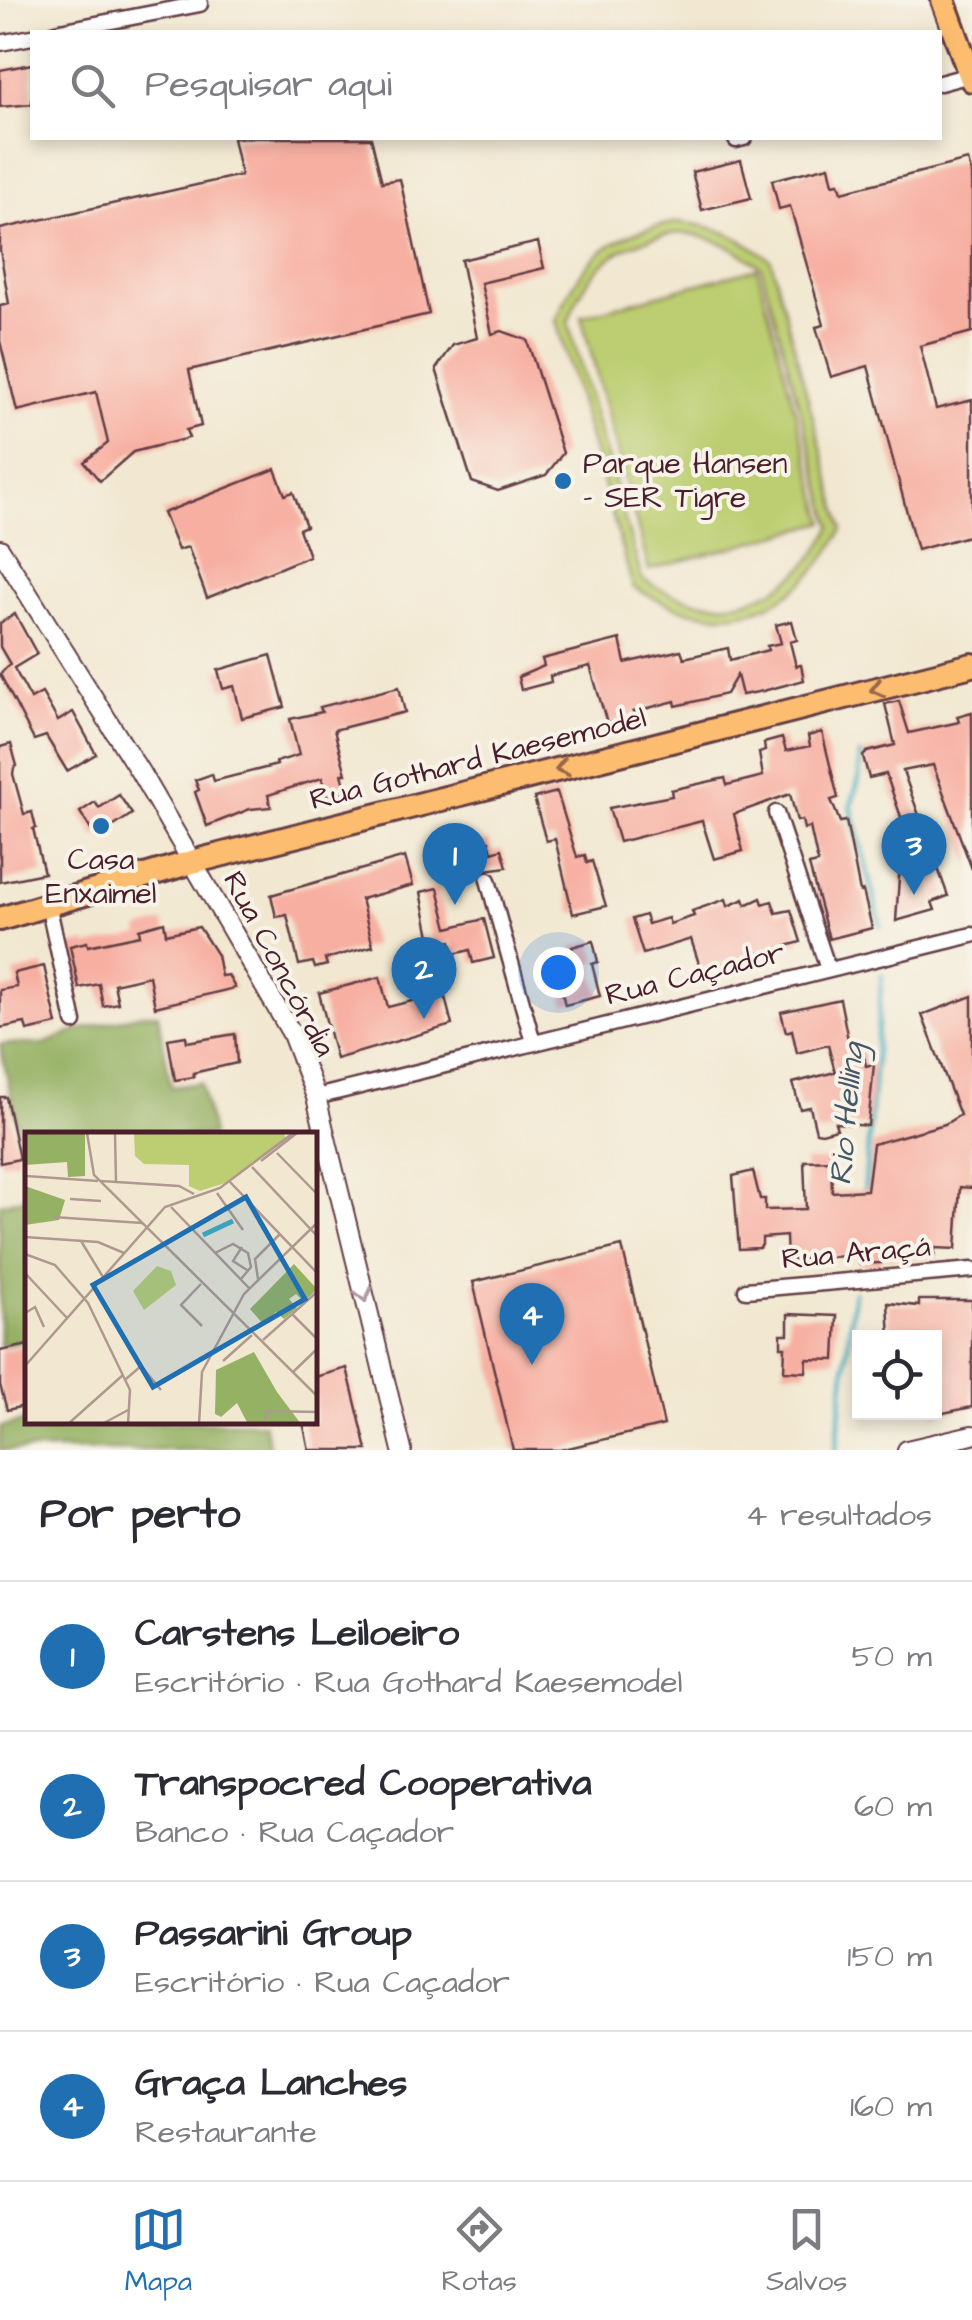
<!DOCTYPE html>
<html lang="pt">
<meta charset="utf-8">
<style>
body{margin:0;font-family:"Architects Daughter",sans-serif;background:#f2f2f3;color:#2b2b33}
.controls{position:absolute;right:30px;bottom:30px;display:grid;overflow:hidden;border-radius:0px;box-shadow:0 5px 15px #0003}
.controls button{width:90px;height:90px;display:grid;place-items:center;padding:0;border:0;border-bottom:2px solid #e1e1e2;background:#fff;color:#2b2b33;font:50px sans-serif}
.you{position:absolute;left:558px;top:972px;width:35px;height:35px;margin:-25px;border:8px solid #fff;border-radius:50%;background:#1a73e8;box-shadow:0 0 0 15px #1a73e833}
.badge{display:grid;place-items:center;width:65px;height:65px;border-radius:50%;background:#1f6fb2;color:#fff;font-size:32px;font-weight:700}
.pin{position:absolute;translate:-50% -82px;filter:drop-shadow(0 2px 5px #0008)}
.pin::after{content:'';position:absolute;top:52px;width:35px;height:30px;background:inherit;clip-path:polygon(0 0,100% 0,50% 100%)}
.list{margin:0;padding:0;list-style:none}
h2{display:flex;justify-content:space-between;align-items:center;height:130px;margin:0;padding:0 40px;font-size:42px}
h2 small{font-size:32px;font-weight:400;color:#7c7c81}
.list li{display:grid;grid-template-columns:65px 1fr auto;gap:30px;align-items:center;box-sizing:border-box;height:150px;padding:0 40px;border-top:2px solid #e1e1e2}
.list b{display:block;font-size:38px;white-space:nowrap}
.list p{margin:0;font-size:32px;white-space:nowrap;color:#7c7c81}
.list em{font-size:32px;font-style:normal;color:#7c7c81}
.icon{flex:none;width:55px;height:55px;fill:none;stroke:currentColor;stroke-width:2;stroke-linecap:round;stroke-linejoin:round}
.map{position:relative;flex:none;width:972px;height:1450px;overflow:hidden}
.search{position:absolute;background:#fff;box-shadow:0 5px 15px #0003;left:30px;right:30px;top:30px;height:110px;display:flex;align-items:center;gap:25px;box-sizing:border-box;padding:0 35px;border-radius:0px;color:#7c7c81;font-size:38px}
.sheet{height:730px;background:#fff}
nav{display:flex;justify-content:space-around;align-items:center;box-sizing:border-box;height:140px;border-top:2px solid #e1e1e2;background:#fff;font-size:28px;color:#7c7c81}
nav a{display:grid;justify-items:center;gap:5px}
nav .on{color:#1f6fb2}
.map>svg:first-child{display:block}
.green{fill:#bcce71;stroke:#83764e;stroke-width:2.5;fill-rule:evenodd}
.forest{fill:#95b163;stroke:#706847;stroke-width:2.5}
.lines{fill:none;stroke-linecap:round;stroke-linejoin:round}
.stream{stroke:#40acbe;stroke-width:5}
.building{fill:#f7afa1}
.minor-casing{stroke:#633d44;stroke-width:19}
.tertiary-casing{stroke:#633d44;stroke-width:22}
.primary-casing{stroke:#633d44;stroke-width:28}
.minor{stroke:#fff;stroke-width:14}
.tertiary{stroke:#fff;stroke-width:18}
.primary{stroke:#fcbd6f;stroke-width:22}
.oneway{stroke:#9a664a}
.oneway2{stroke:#ae9aa0}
.poi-dot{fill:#1f6fb2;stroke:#f7f3e8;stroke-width:4}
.labels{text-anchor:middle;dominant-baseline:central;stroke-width:8;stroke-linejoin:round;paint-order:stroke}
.poi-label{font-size:30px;fill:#4a1f2b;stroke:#f7f3e8;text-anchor:start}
.street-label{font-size:30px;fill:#4a1f2b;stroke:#f7f3e8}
.water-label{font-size:32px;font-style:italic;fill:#465766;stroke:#f7f3e8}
.inset-river{fill:none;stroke:#40acbe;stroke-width:5}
.inset-road{fill:none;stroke:#af988f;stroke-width:2.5}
.view{fill:#1f6fb2;fill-opacity:0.15;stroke:#1f6fb2;stroke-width:5}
.inset-edge{fill:none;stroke:#4a1f2b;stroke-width:5}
</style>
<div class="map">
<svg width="972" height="1450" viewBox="0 0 972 1450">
<rect width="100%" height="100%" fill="#f7f3e8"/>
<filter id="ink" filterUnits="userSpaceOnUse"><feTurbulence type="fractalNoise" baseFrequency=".01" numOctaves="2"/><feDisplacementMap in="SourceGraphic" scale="20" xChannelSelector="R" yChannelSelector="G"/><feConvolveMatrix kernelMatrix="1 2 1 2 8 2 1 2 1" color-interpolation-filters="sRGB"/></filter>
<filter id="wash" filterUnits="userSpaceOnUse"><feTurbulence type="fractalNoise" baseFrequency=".0048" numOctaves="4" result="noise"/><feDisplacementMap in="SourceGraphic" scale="40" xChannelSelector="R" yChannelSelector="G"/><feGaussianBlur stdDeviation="2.25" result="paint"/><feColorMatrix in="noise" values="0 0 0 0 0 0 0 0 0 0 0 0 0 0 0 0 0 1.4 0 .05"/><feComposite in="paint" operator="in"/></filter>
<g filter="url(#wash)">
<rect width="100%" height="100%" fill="#f2e8d1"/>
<g class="green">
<path d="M679,222C719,227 739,235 771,260L843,529C795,618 720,639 633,587L556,321C580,258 612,232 679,222ZM679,233C712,237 735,246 761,267L832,527C792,605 716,625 642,579L568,322C588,265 619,241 679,233Z"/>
<polygon points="757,268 825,522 649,570 581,316"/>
</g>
<g class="forest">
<polygon points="142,1014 158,1014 171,1087 201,1083 212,1135 28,1135 27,1169 0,1044 44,1044 76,1031"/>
<polygon points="27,1197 27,1340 0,1346 0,1204"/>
<polygon points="27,1421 264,1423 270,1450 0,1450 0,1427"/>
</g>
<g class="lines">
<g class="stream">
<polyline points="860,755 859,779 851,806 881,926"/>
<polyline points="864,1196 882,975"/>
<polyline points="836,1450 854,1292"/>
</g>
</g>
<g id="blocks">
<g class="building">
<polygon points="32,64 32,104 0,107 0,70"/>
<polygon points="233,138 371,138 382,182 400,179 429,314 189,370 201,426 186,430 189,438 133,452 100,481 84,462 108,443 96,392 17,411 0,341 0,306 9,304 0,250 0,229 241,175"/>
<polygon points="741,160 751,198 702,210 692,172"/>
<polygon points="968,160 972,175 972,332 920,346 936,409 972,400 972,535 917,550 868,366 831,377 816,327 824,325 790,206 779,209 772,180 829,166 833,184 839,183 842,192"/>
<polygon points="538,242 544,268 481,283 492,334 502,331 527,340 563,453 546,475 498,491 472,482 436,369 453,345 477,338 461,260"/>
<polygon points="275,469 285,495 293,492 306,526 299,529 309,556 207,598 188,547 178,550 163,513"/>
<polygon points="15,614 37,654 14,668 31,699 42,693 58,721 73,712 96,754 67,771 46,736 34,740 0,674 10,664 0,647 0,623"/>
<polygon points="792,621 797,640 790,642 796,666 801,665 804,680 763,691 742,695 737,675 726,694 676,706 675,701 633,712 634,717 607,723 590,666 550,676 551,682 521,690 518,677 544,666 542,659 620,639 625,663 681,650 684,658 728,648 730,660 768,650 767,646 781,643 776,625"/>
<polygon points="271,655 285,707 242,718 234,686 223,689 218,670"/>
<polygon points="399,687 405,712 334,730 346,774 342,774 347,792 326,797 322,778 268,795 271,807 250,809 207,826 195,792 199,790 195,780 212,774 214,781 277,765 276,762 299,755 290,719 322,712 320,707"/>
<polygon points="899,701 909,733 959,722 957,716 972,712 972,869 933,765 903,771 948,896 932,902 935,910 896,921 900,863 915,857 886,774 869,778 863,756 867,752 895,745 885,704"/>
<polygon points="822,732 838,798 831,800 840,822 846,821 860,892 863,891 872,928 829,939 809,865 818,863 810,827 804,829 802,820 797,821 790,794 734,814 743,851 714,859 702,821 619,842 609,808 672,796 671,790 725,778 727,785 763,776 759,753 765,751 764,743 782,738 786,751 810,746 808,736"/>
<polygon points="11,744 17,766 14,768 13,774 24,814 32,812 36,828 33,829 44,873 0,882 0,747"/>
<polygon points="557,792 577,857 585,855 587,863 592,861 606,906 573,914 555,839 546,841 534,798"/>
<polygon points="119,795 132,814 96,838 80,812 95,802 99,808"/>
<polygon points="472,835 477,844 489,841 492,852 502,849 507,867 486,870 448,883 438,844"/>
<polygon points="405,857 413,885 361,899 373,946 325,959 327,965 315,968 313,962 299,965 287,915 276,917 271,895"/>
<polygon points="438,888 448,928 484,919 494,958 473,963 470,950 454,954 451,941 432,946 421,892"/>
<polygon points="761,898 763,904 772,901 776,913 791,910 801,942 701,970 691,939 643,954 632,919 645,915 648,924 668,918 670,924 694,916 692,911 726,899 728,906 744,899 746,905"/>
<polygon points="164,922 166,934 199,927 217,955 221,976 228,975 235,988 155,1007 149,976 114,984 118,1003 103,1006 99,984 79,988 70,946 87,942 88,946 140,935 139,929"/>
<polygon points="593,941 598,962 592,964 600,996 565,1005 554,960 573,953 572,947"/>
<polygon points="44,966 57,1024 27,1031 25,1023 0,1028 0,990 17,987 14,973"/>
<polygon points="380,977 388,1007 444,993 452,1025 336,1059 319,993"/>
<polygon points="972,996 972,1188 960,1187 956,1249 935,1248 934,1258 881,1257 881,1263 860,1264 861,1255 787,1260 786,1236 762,1238 762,1245 759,1248 739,1249 733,1176 753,1171 760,1199 765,1199 765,1210 806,1209 804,1161 831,1160 832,1192 867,1190 873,1144 945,1124 960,1115 922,1015"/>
<polygon points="840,999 850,1050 862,1048 866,1066 874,1064 868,1126 835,1123 837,1129 822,1133 816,1132 810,1107 800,1109 793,1083 835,1072 828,1045 797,1053 792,1030 786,1032 781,1012"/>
<polygon points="235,1034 237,1063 193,1073 194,1077 175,1080 168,1039 186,1036 187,1042"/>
<polygon points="0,1097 6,1097 19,1159 0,1163"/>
<polygon points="622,1246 664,1425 560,1450 513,1450 473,1282"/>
<polygon points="919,1300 972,1300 972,1407 934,1415 934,1338 890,1338 888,1303 919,1306"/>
<polygon points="788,1314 837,1316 835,1360 807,1359 806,1372 784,1371 785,1347 781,1347 781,1334 788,1334"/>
<polygon points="28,1345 28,1405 7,1410 0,1385 0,1351"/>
<polygon points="347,1368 367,1450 309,1450 303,1422 315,1422 315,1377"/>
</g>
</g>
</g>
<g filter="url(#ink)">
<use href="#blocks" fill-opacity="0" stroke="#633d44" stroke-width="2.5"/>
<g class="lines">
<g class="minor-casing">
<g id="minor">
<polyline points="55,32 200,4 199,0"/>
<polyline points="0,43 32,37"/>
<polyline points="940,83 970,75"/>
<polyline points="736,140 744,138"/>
<polyline points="776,813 828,969"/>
<polyline points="488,880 533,1042"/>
<polyline points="48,904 74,1022"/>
<polyline points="316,1097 972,935"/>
<polyline points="746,1290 972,1270"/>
</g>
</g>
<g class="tertiary-casing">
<g id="tertiary">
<polyline points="0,549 140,772 292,1034 316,1097 402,1450"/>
<polyline points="907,1450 972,1435"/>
</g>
</g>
<g class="primary-casing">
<g id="primary">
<polyline points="943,0 972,80"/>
<polyline points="0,919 192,862 972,665"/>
</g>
</g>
<use href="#minor" class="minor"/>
<use href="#tertiary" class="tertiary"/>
<use href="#primary" class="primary"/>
</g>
<defs><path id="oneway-chevron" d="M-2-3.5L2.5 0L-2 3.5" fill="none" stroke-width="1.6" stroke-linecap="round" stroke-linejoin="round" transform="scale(2.5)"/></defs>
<g class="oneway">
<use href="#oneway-chevron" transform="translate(877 689) rotate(166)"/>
<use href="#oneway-chevron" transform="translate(562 768) rotate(166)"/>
</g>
<use class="oneway2" href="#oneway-chevron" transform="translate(364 1295) rotate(76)"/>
</g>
<g class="poi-dot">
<circle cx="563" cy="481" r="10"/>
<circle cx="101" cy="826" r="10"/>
</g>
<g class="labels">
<g class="poi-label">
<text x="583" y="464">Parque Hansen<tspan x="583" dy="34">- SER Tigre</tspan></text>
<text x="101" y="860" text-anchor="middle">Casa<tspan x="101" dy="34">Enxaimel</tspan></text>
</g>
<g class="street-label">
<text transform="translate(478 759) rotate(-14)">Rua Gothard Kaesemodel</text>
<text transform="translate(279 964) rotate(62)">Rua Concórdia</text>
<text transform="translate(695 974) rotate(-14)">Rua Caçador</text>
<text transform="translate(856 1253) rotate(-5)">Rua Araçá</text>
</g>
<g class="water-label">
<text transform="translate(847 1114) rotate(-85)">Rio Helling</text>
</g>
</g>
<g transform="translate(25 1132)">
<rect width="292" height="292" fill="#f2e8d1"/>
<path d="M109,1H259L261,8L200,51L175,59L164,54V33L119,32L110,24ZM132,134L146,139L151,153L119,178L108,159Z" fill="#bcce71"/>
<path d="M0,1H60V44L43,45L42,30L0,33ZM0,54L40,68L34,88L0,93ZM269,132L292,157L279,170L271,162L264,167L272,176L259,187L251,180L238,192L225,177ZM229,220L252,260L276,292H223L212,271L196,285L190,282L191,238Z" fill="#95b163"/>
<path class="inset-river" d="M178,103L208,89"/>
<path class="inset-road" d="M62,1L69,43L293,265M90,1L91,50M252,21L293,63M236,29L272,1M227,35L293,105M1,44L73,49M76,49L154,54L169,62M205,50L293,142M192,61L218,98M45,67L76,69M146,75L224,156M28,85L117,91M0,105L73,110L99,121M56,109L78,145M217,115L208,129L222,138M190,121L208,112L223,121L226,135L216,147M0,122L30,133L63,171L105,258L103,292M0,141L42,186M233,147L230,127L254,103M176,152L156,173L177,194M2,180L10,175L19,195M267,182L293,208M238,208L293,159M198,229L227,203M0,234L140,75L195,56L268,1M267,241L293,216M101,247L116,234L136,258M43,292L98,243M77,292L105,277M174,292L177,240L219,162L293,90M239,292L242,279L293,280"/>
<path class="view" d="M221,65L280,167L128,255L68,153Z"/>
<rect width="292" height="292" class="inset-edge"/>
</g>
</svg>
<div class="controls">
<button><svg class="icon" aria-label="locate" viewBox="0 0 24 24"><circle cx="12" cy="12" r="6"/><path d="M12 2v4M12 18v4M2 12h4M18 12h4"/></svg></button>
</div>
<div class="you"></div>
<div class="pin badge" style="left:455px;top:905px">1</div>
<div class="pin badge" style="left:424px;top:1019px">2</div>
<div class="pin badge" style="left:914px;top:895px">3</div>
<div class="pin badge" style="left:532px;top:1365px">4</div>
<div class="search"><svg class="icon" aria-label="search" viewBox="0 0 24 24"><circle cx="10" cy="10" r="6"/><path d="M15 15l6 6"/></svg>Pesquisar aqui</div>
</div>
<section class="sheet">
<h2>Por perto<small>4 resultados</small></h2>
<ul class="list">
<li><span class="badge">1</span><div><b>Carstens Leiloeiro</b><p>Escritório · Rua Gothard Kaesemodel</p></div><em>50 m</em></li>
<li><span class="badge">2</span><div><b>Transpocred Cooperativa</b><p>Banco · Rua Caçador</p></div><em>60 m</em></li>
<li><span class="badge">3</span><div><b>Passarini Group</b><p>Escritório · Rua Caçador</p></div><em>150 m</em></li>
<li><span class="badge">4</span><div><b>Graça Lanches</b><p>Restaurante</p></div><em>160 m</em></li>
</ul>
</section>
<nav>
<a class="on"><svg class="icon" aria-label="map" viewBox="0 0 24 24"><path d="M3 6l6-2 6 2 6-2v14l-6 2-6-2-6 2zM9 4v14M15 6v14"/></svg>Mapa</a>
<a><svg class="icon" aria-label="directions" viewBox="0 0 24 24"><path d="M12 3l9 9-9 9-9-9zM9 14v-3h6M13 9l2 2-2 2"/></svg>Rotas</a>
<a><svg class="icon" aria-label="saved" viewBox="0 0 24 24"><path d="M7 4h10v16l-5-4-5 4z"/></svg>Salvos</a>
</nav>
